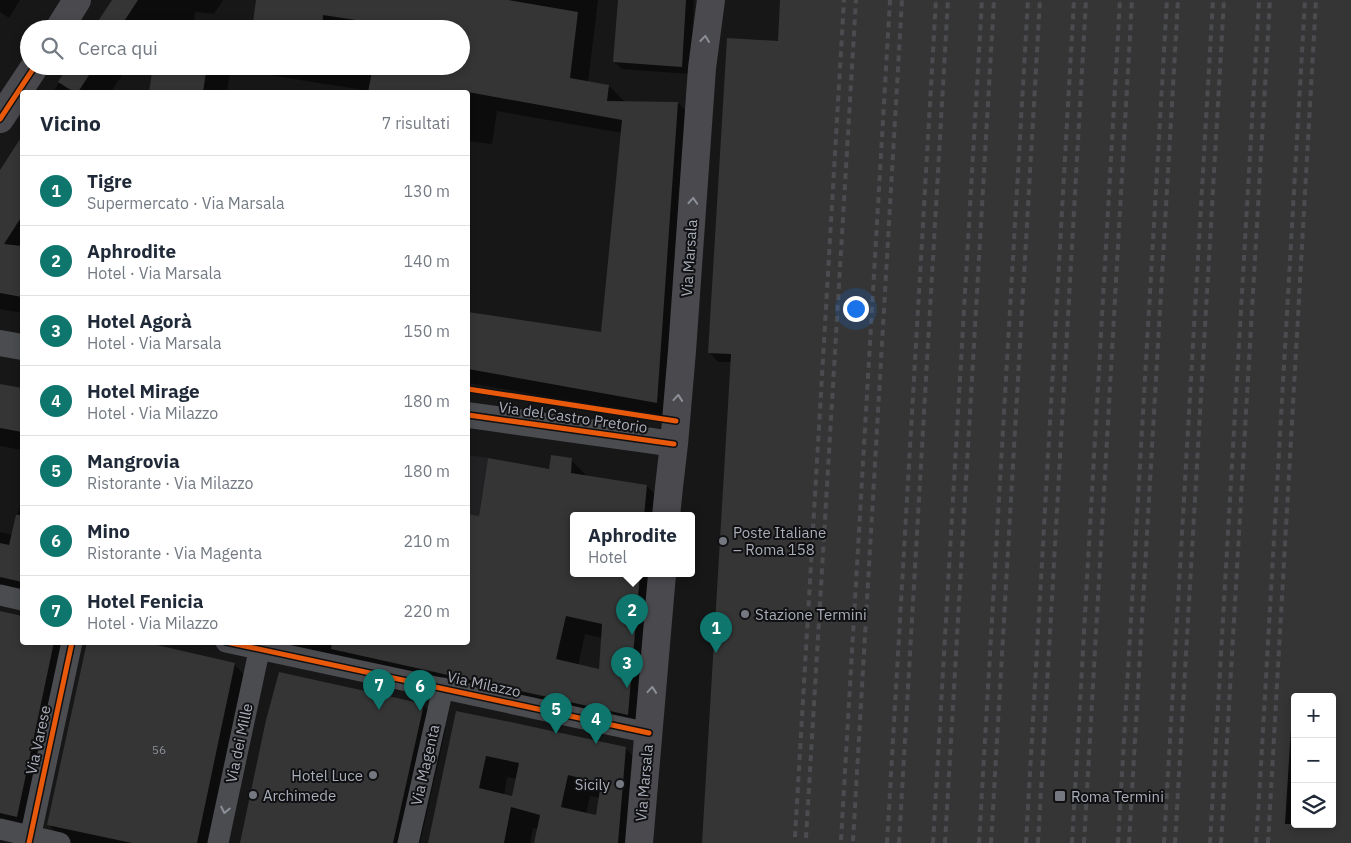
<!DOCTYPE html>
<html lang="it">
<meta charset="utf-8">
<style>
body{margin:0;font-family:"IBM Plex Sans",sans-serif;background:#f2f2f3;color:#1f2937}
.controls{position:absolute;right:15px;bottom:15px;display:grid;overflow:hidden;border-radius:5px;box-shadow:0 2px 8px #0003}
.controls button{width:45px;height:45px;display:grid;place-items:center;padding:0;border:0;border-bottom:1px solid #e0e1e3;background:#fff;color:#1f2937;font:25px sans-serif}
.you{position:absolute;left:855px;top:308px;width:18px;height:18px;margin:-12px;border:4px solid #fff;border-radius:50%;background:#1a73e8;box-shadow:0 0 0 8px #1a73e833}
.badge{display:grid;place-items:center;width:32px;height:32px;border-radius:50%;background:#0f766e;color:#fff;font-size:16px;font-weight:700}
.pin{position:absolute;translate:-50% -41px;filter:drop-shadow(0 1px 2px #0008)}
.pin::after{content:'';position:absolute;top:26px;width:18px;height:15px;background:inherit;clip-path:polygon(0 0,100% 0,50% 100%)}
.popup{position:absolute;left:570px;top:512px;width:125px;height:65px;box-sizing:border-box;display:grid;place-content:center;border-radius:5px;background:#fff;filter:drop-shadow(0 1px 4px #0005);font-size:16px;white-space:nowrap;color:#747a83}
.popup b{font-size:19px;color:#1f2937}
.popup::after{content:'';position:absolute;left:50%;top:100%;margin-left:-10px;border:10px solid transparent;border-top-color:#fff}
.list{margin:0;padding:0;list-style:none}
h2{display:flex;justify-content:space-between;align-items:center;height:65px;margin:0;padding:0 20px;font-size:21px}
h2 small{font-size:16px;font-weight:400;color:#747a83}
.list li{display:grid;grid-template-columns:32px 1fr auto;gap:15px;align-items:center;box-sizing:border-box;height:70px;padding:0 20px;border-top:1px solid #e0e1e3}
.list b{display:block;font-size:19px;white-space:nowrap}
.list p{margin:0;font-size:16px;white-space:nowrap;color:#747a83}
.list em{font-size:16px;font-style:normal;color:#747a83}
.icon{flex:none;width:28px;height:28px;fill:none;stroke:currentColor;stroke-width:2;stroke-linecap:round;stroke-linejoin:round}
.map{position:relative;flex:none;width:1351px;height:843px;overflow:hidden}
.search{position:absolute;background:#fff;box-shadow:0 2px 8px #0003;left:20px;top:20px;width:450px;height:55px;display:flex;align-items:center;gap:12px;box-sizing:border-box;padding:0 18px;border-radius:28px;color:#747a83;font-size:19px}
.panel{position:absolute;background:#fff;box-shadow:0 2px 8px #0003;left:20px;top:90px;width:450px;height:555px;border-radius:5px}
.map>svg:first-child{display:block}
.built{fill:#212123}
.shadow{fill:#0007;fill-rule:evenodd}
.building{fill:#353536;fill-rule:evenodd}
.lines{fill:none;stroke-linecap:round;stroke-linejoin:round}
.minor{stroke:#4b4c50;stroke-width:21}
.tertiary{stroke:#4b4c50;stroke-width:26}
.secondary{stroke:#4a4a4e;stroke-width:28}
.rail{stroke:#4b4c4f;stroke-width:4;stroke-dasharray:6 5;stroke-linecap:butt}
.cycleway-casing{stroke:#111113;stroke-width:8}
.cycleway{stroke:#e8590c;stroke-width:5}
.oneway{stroke:#8c8f98}
.oneway2{stroke:#8c9099}
.poi-dot{fill:#757880;stroke:#111113;stroke-width:2}
.labels{text-anchor:middle;dominant-baseline:central;stroke-width:4;stroke-linejoin:round;paint-order:stroke}
.number-label{font-size:12px;fill:#8b8f98}
.street-label{font-size:15px;fill:#a8adb8;stroke:#111113}
.poi-label{font-size:15px;fill:#a8adb8;stroke:#111113;text-anchor:start}
</style>
<div class="map">
<svg width="1351" height="843" viewBox="0 0 1351 843">
<rect width="100%" height="100%" fill="#171717"/>
<polygon class="built" points="468,455 488,458 472,558 472,632 463,679 348,653 468,642"/>
<g class="shadow">
<polygon points="0,0 20,0 9,18 0,12"/>
<polygon points="114,0 223,0 214,14 195,12 193,28 156,22 152,29 95,29"/>
<polygon points="257,0 598,0 588,82 609,86 626,103 678,103 695,120 674,419 468,383 468,313 602,333 622,133 497,111 492,144 468,141 468,92 370,92 370,91 262,74 254,66 461,66 461,29 249,29 250,28 253,28"/>
<polygon points="620,0 694,0 690,74 622,69 614,61"/>
<path d="M782,0H1351V843H703L732,362H718L709,352L779,42ZM1295,697H1332V824H1295Z"/>
<polygon points="70,66 128,66 111,92 53,92"/>
<polygon points="154,66 231,66 227,92 150,92"/>
<polygon points="22,138 22,313 0,309 0,172"/>
<polygon points="0,385 22,389 22,450 0,446"/>
<path d="M571,460L588,477L647,486L666,506L665,516H573V574H660L647,733L306,659L289,642H468V515L480,517L550,471ZM585,634L602,638L600,671L578,666Z"/>
<polygon points="22,497 22,599 0,594 0,532 13,535"/>
<polygon points="0,612 22,617 22,642 75,642 38,838 0,829"/>
<polygon points="234,664 251,682 217,843 73,843 66,842 48,824"/>
<polygon points="423,705 446,728 420,843 241,843"/>
<path d="M457,713L625,748L647,770L641,843H535L538,829L533,828L530,843H429ZM507,777L517,779L513,798L504,796ZM590,796L600,798L596,817L586,814Z"/>
</g>
<g class="building">
<polygon points="112,0 138,0 119,29 93,29"/>
<polygon points="256,0 508,0 578,12 570,78 609,85 607,101 678,102 657,403 468,369 468,312 601,332 622,120 468,92 368,92 373,66 461,66 461,29 414,29 323,15 322,29 252,29"/>
<polygon points="618,0 686,0 682,67 613,62"/>
<path d="M780,0H1351V843H702L731,354L708,353L727,38L778,41ZM1293,697H1332V824H1285Z"/>
<polygon points="68,66 95,66 78,92 74,92 58,82"/>
<polygon points="153,66 207,66 203,92 149,92"/>
<polygon points="22,136 22,216 4,244 22,246 22,297 0,293 0,170"/>
<polygon points="0,384 22,388 22,432 0,428"/>
<path d="M551,455L572,458L571,473L647,485L644,516H573V574H640L628,715L331,649L332,642H468V514L479,516L488,458L549,469ZM566,616L602,624L599,669L556,659Z"/>
<polygon points="16,515 22,515 22,582 0,577 0,543 9,545"/>
<polygon points="0,611 22,616 22,642 54,642 17,817 0,813"/>
<polygon points="87,642 144,642 235,663 197,843 132,843 47,825"/>
<polygon points="279,672 424,704 393,843 240,843 266,720"/>
<path d="M456,711L515,723L626,747L618,843H534L540,815L511,807L504,843H428ZM486,756L519,763L512,796L479,788ZM568,775L601,783L596,815L561,807Z"/>
</g>
<g class="lines">
<g class="minor">
<polyline points="0,595 22,600"/>
<polyline points="226,642 649,733"/>
<polyline points="0,829 60,843"/>
<polyline points="29,843 72,642"/>
<polyline points="218,843 261,642"/>
<polyline points="408,843 443,688"/>
</g>
<g class="tertiary">
<polyline points="0,343 22,347"/>
<polyline points="468,415 674,444"/>
</g>
<g class="secondary">
<polyline points="59,29 77,0"/>
<polyline points="0,119 35,66"/>
<polyline points="666,516 669,487 674,444 682,351 702,68 711,0"/>
<polyline points="639,843 662,574"/>
</g>
<g class="rail">
<polyline points="795,837 844,0"/>
<polyline points="806,838 856,0"/>
<polyline points="841,840 890,0"/>
<polyline points="853,841 902,0"/>
<polyline points="887,843 936,0"/>
<polyline points="899,843 948,0"/>
<polyline points="933,843 982,0"/>
<polyline points="945,843 994,0"/>
<polyline points="979,843 1028,0"/>
<polyline points="991,843 1040,0"/>
<polyline points="1026,843 1074,0"/>
<polyline points="1038,843 1086,0"/>
<polyline points="1072,843 1120,0"/>
<polyline points="1084,843 1132,0"/>
<polyline points="1118,843 1167,0"/>
<polyline points="1129,843 1178,0"/>
<polyline points="1164,843 1213,0"/>
<polyline points="1175,843 1224,0"/>
<polyline points="1210,843 1259,0"/>
<polyline points="1221,843 1270,0"/>
<polyline points="1256,843 1260,782 1305,0"/>
<polyline points="1268,843 1316,0"/>
</g>
<g class="cycleway-casing">
<g id="cycleway">
<polyline points="0,119 35,66"/>
<polyline points="468,389 676,421"/>
<polyline points="468,415 674,444"/>
<polyline points="226,642 649,733"/>
<polyline points="29,843 72,642"/>
</g>
</g>
<use href="#cycleway" class="cycleway"/>
</g>
<defs><path id="oneway-chevron" d="M-2-3.5L2.5 0L-2 3.5" fill="none" stroke-width="1.6" stroke-linecap="round" stroke-linejoin="round" transform="scale(1.25)"/></defs>
<g class="oneway">
<use href="#oneway-chevron" transform="translate(705 39) rotate(-83)"/>
<use href="#oneway-chevron" transform="translate(693 201) rotate(-86)"/>
<use href="#oneway-chevron" transform="translate(678 398) rotate(-85)"/>
<use href="#oneway-chevron" transform="translate(652 690) rotate(-85)"/>
</g>
<use class="oneway2" href="#oneway-chevron" transform="translate(225 810) rotate(102)"/>
<g class="poi-dot">
<circle cx="723" cy="541" r="5"/>
<circle cx="745" cy="614" r="5"/>
<circle cx="373" cy="775" r="5"/>
<circle cx="620" cy="784" r="5"/>
<circle cx="253" cy="795" r="5"/>
<rect x="1054" y="790" width="12" height="12" rx="2.5"/>
</g>
<g class="labels">
<g class="number-label">
<text x="159" y="749">56</text>
</g>
<g class="street-label">
<text transform="translate(689 258) rotate(-86)">Via Marsala</text>
<text transform="translate(573 417) rotate(8)">Via del Castro Pretorio</text>
<text transform="translate(484 684) rotate(12)">Via Milazzo</text>
<text transform="translate(38 740) rotate(-78)">Via Varese</text>
<text transform="translate(239 743) rotate(-78)">Via dei Mille</text>
<text transform="translate(425 765) rotate(-77)">Via Magenta</text>
<text transform="translate(644 783) rotate(-85)">Via Marsala</text>
</g>
<g class="poi-label">
<text x="733" y="532">Poste Italiane<tspan x="733" dy="17">– Roma 158</tspan></text>
<text x="755" y="614">Stazione Termini</text>
<text x="363" y="775" text-anchor="end">Hotel Luce</text>
<text x="610" y="784" text-anchor="end">Sicily</text>
<text x="263" y="795">Archimede</text>
<text x="1071" y="796">Roma Termini</text>
</g>
</g>
</svg>
<div class="controls">
<button>+</button>
<button>−</button>
<button><svg class="icon" aria-label="layers" viewBox="0 0 24 24"><path d="M12 4l9 5-9 5-9-5zM3 14l9 5 9-5"/></svg></button>
</div>
<div class="you"></div>
<div class="pin badge" style="left:716px;top:653px">1</div>
<div class="pin badge" style="left:632px;top:635px">2</div>
<div class="popup"><b>Aphrodite</b>Hotel</div>
<div class="pin badge" style="left:627px;top:688px">3</div>
<div class="pin badge" style="left:596px;top:744px">4</div>
<div class="pin badge" style="left:556px;top:734px">5</div>
<div class="pin badge" style="left:420px;top:711px">6</div>
<div class="pin badge" style="left:379px;top:710px">7</div>
<div class="search"><svg class="icon" aria-label="search" viewBox="0 0 24 24"><circle cx="10" cy="10" r="6"/><path d="M15 15l6 6"/></svg>Cerca qui</div>
<section class="panel">
<h2>Vicino<small>7 risultati</small></h2>
<ul class="list">
<li><span class="badge">1</span><div><b>Tigre</b><p>Supermercato · Via Marsala</p></div><em>130 m</em></li>
<li><span class="badge">2</span><div><b>Aphrodite</b><p>Hotel · Via Marsala</p></div><em>140 m</em></li>
<li><span class="badge">3</span><div><b>Hotel Agorà</b><p>Hotel · Via Marsala</p></div><em>150 m</em></li>
<li><span class="badge">4</span><div><b>Hotel Mirage</b><p>Hotel · Via Milazzo</p></div><em>180 m</em></li>
<li><span class="badge">5</span><div><b>Mangrovia</b><p>Ristorante · Via Milazzo</p></div><em>180 m</em></li>
<li><span class="badge">6</span><div><b>Mino</b><p>Ristorante · Via Magenta</p></div><em>210 m</em></li>
<li><span class="badge">7</span><div><b>Hotel Fenicia</b><p>Hotel · Via Milazzo</p></div><em>220 m</em></li>
</ul>
</section>
</div>
